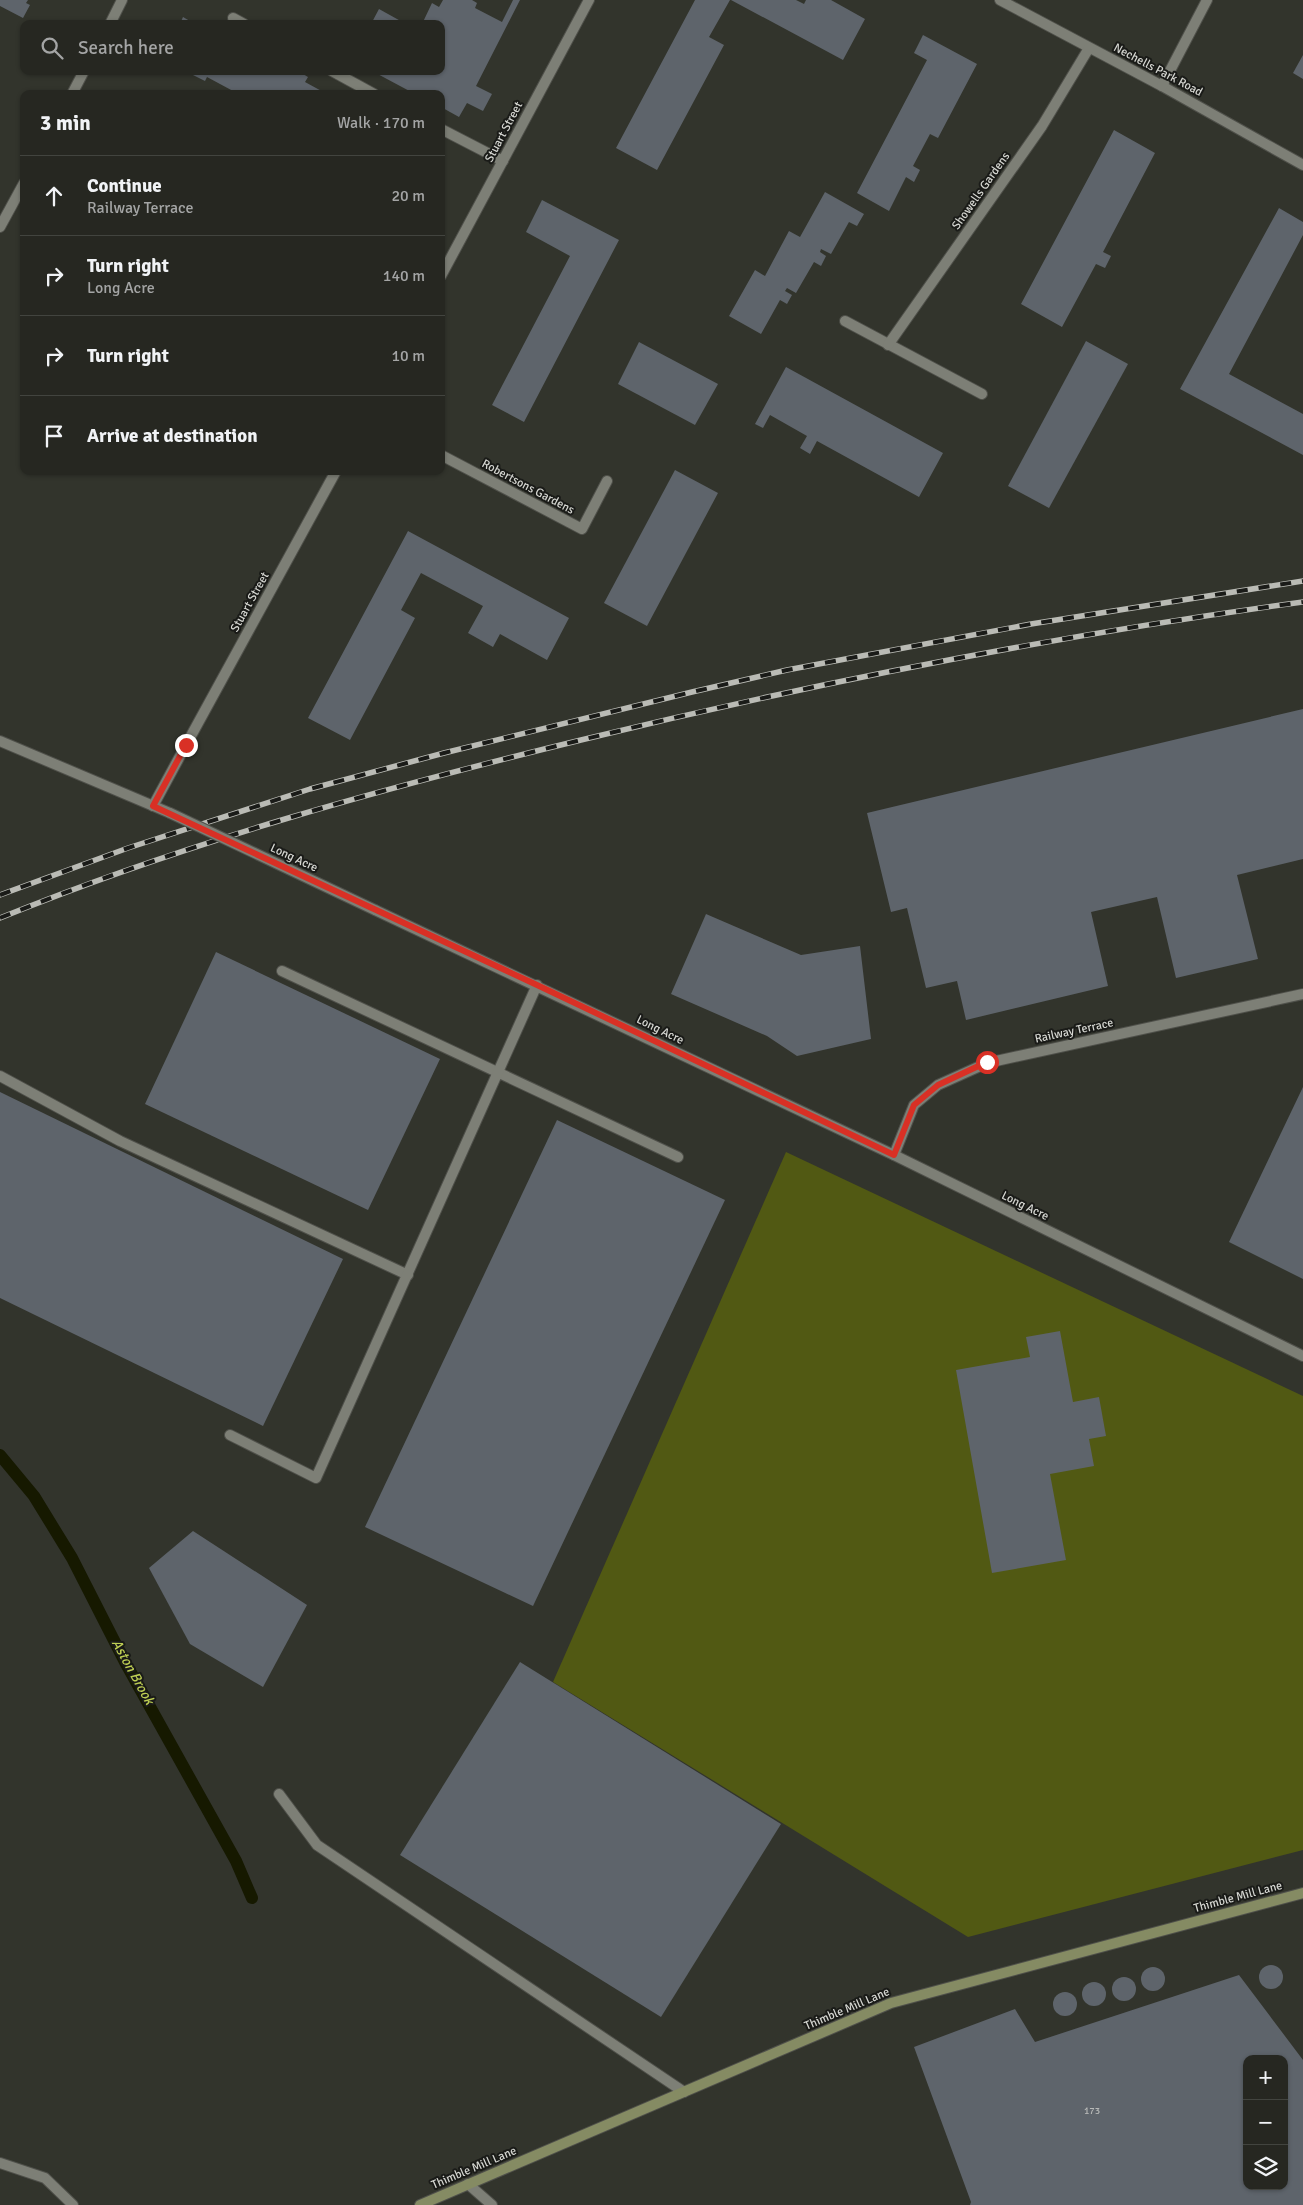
<!DOCTYPE html>
<meta charset="utf-8">
<style>
body{margin:0;font-family:Signika,sans-serif;background:#32332e;color:#f1f3f6}
.controls{position:absolute;right:15px;bottom:15px;display:grid;overflow:hidden;border-radius:10px;box-shadow:0 1px 4px #0004}
.controls button{width:45px;height:45px;display:grid;place-items:center;padding:0;border:0;border-bottom:1px solid #42443f;background:#262721;color:#f1f3f6;font:25px sans-serif}
.stop{position:absolute;width:15px;height:15px;margin:-11px;border:4px solid #d93025;border-radius:50%;background:#fff}
.stop.end{background:#d93025;border-color:#fff;box-shadow:0 1px 5px #0008}
.list{margin:0;padding:0;list-style:none}
h2{display:flex;justify-content:space-between;align-items:center;height:65px;margin:0;padding:0 20px;font-size:21px}
h2 small{font-size:16px;font-weight:400;color:#a4a5a5}
.list li{display:grid;grid-template-columns:32px 1fr auto;gap:15px;align-items:center;box-sizing:border-box;height:80px;padding:0 20px;border-top:1px solid #42443f}
.list b{display:block;font-size:19px;white-space:nowrap}
.list p{margin:0;font-size:16px;white-space:nowrap;color:#a4a5a5}
.list em{font-size:16px;font-style:normal;color:#a4a5a5}
.icon{flex:none;width:28px;height:28px;fill:none;stroke:currentColor;stroke-width:2;stroke-linecap:round;stroke-linejoin:round}
.map{position:relative;flex:none;width:1303px;height:2205px;overflow:hidden}
.search{position:absolute;background:#262721;box-shadow:0 1px 4px #0004;left:20px;top:20px;width:425px;height:55px;display:flex;align-items:center;gap:12px;box-sizing:border-box;padding:0 18px;border-radius:10px;color:#a4a5a5;font-size:19px}
.panel{position:absolute;background:#262721;box-shadow:0 1px 4px #0004;left:20px;top:90px;width:425px;height:385px;border-radius:10px}
.map>svg:first-child{display:block}
.green{fill:#515913}
.lines{fill:none;stroke-linecap:round;stroke-linejoin:round}
.stream{stroke:#161900;stroke-width:12}
.building{fill:#5e646b;fill-rule:evenodd}
.service-casing{stroke:#4f504a;stroke-width:12}
.pedestrian-casing{stroke:#4f504a;stroke-width:12}
.minor-casing{stroke:#4f504a;stroke-width:12}
.tertiary-casing{stroke:#4f504a;stroke-width:12}
.secondary-casing{stroke:#4f504a;stroke-width:12}
.service{stroke:#7d7f76;stroke-width:10}
.pedestrian{stroke:#7d7f76;stroke-width:10}
.minor{stroke:#7d7f76;stroke-width:10}
.tertiary{stroke:#7d7f76;stroke-width:10}
.secondary{stroke:#858b63;stroke-width:10}
.rail-casing{stroke:#babbb5;stroke-width:5.5}
.rail{stroke:#1a1b18;stroke-width:4;stroke-dasharray:11;stroke-linecap:butt}
.tertiary-bridge-casing{stroke:#4f504a;stroke-width:12;stroke-linecap:butt}
.tertiary-bridge{stroke:#7d7f76;stroke-width:10}
.route{stroke:#d93025;stroke-width:6}
.labels{text-anchor:middle;dominant-baseline:central;stroke-width:4;stroke-linejoin:round;paint-order:stroke}
.number-label{font-size:10px;fill:#b8bab8}
.street-label{font-size:12px;fill:#d6d7d2;stroke:#1a1b18}
.water-label{font-size:14px;font-style:italic;fill:#bece53;stroke:#1a1b18}
</style>
<div class="map">
<svg width="1303" height="2205" viewBox="0 0 1303 2205">
<rect width="100%" height="100%" fill="#32342c"/>
<polygon class="green" points="786,1152 1303,1396 1303,1850 968,1937 553,1682"/>
<g class="lines">
<polyline class="stream" points="0,1455 34,1496 72,1558 125,1662 236,1861 252,1898"/>
</g>
<g class="building">
<polygon points="0,0 28,0 26,3 30,5 23,18 0,6"/>
<polygon points="443,0 472,0 477,3 475,8 502,22 513,0 520,0 476,86 492,94 483,111 467,103 459,117 441,107 441,94 415,94 372,71 441,71 441,24 422,24 432,3 439,7"/>
<polygon points="695,0 730,0 709,37 724,45 657,170 616,148"/>
<polygon points="731,0 796,0 804,4 806,0 831,0 865,19 843,60"/>
<polygon points="379,9 406,24 371,24"/>
<polygon points="183,17 195,24 180,24"/>
<polygon points="923,35 977,64 938,138 930,134 913,166 920,170 914,182 906,177 889,211 857,193 927,60 914,53"/>
<polygon points="1303,55 1303,79 1293,73"/>
<polygon points="190,71 305,71 303,74 308,77 305,82 327,94 232,94 233,91 207,77 205,81 189,73"/>
<polygon points="1114,130 1155,153 1103,252 1111,256 1105,268 1096,264 1062,327 1021,304"/>
<polygon points="825,192 864,214 857,226 849,222 831,254 821,249 820,252 826,256 821,266 814,262 796,293 787,288 785,291 792,295 787,304 780,300 761,334 729,316 755,270 765,276 789,231 800,237"/>
<polygon points="542,200 619,240 524,422 492,405 570,256 526,232"/>
<polygon points="1279,208 1303,222 1303,235 1229,374 1303,414 1303,455 1180,389"/>
<polygon points="1086,341 1128,364 1049,508 1008,486"/>
<polygon points="639,342 718,384 695,425 618,384"/>
<polygon points="786,367 943,453 919,497 817,441 810,454 800,448 807,436 770,415 763,428 755,424"/>
<polygon points="675,470 718,493 647,626 604,603"/>
<polygon points="408,531 569,618 547,660 500,634 493,647 468,633 483,606 421,573 401,610 415,618 350,740 308,718"/>
<polygon points="1303,709 1303,859 1237,875 1258,959 1176,978 1157,897 1091,912 1108,986 966,1020 957,981 926,988 907,908 891,912 867,813"/>
<polygon points="706,914 801,955 860,946 871,1039 797,1056 767,1036 671,994"/>
<polygon points="216,952 440,1059 368,1210 145,1104"/>
<polygon points="1303,1087 1303,1279 1229,1242"/>
<polygon points="0,1092 343,1259 263,1426 0,1298"/>
<polygon points="557,1120 725,1200 533,1606 365,1527"/>
<polygon points="1060,1331 1073,1402 1099,1397 1106,1436 1089,1439 1094,1466 1050,1474 1066,1560 992,1573 956,1370 1030,1357 1026,1337"/>
<polygon points="193,1531 307,1605 263,1687 190,1644 149,1568"/>
<polygon points="520,1662 781,1824 661,2017 400,1855"/>
<circle cx="1271" cy="1977" r="12"/>
<circle cx="1153" cy="1979" r="12"/>
<path d="M1239,1975L1303,2060V2205H970L971,2202L914,2047L1015,2009L1035,2042ZM1247,2059H1284V2186H1247Z"/>
<circle cx="1124" cy="1989" r="12"/>
<circle cx="1094" cy="1994" r="12"/>
<circle cx="1065" cy="2004" r="12"/>
</g>
<g class="lines">
<g class="service-casing">
<g id="service">
<polyline points="233,18 244,24"/>
<polyline points="332,71 374,94"/>
<polyline points="441,129 503,161"/>
<polyline points="282,971 678,1157"/>
<polyline points="0,1076 120,1141 408,1275"/>
<polyline points="230,1435 316,1478 537,985"/>
<polyline points="279,1794 317,1845 684,2092"/>
<polyline points="0,2163 45,2178 73,2205"/>
</g>
</g>
<g class="pedestrian-casing">
<polyline id="pedestrian" points="153,806 186,745"/>
</g>
<g class="minor-casing">
<g id="minor">
<polyline points="1000,0 1162,86 1303,165"/>
<polyline points="110,24 122,0"/>
<polyline points="1162,86 1207,0"/>
<polyline points="72,94 84,71"/>
<polyline points="0,227 24,183"/>
<polyline points="441,276 589,0"/>
<polyline points="845,321 982,394"/>
<polyline points="888,345 1042,126 1089,48"/>
<polyline points="441,455 582,529 607,481"/>
<polyline points="186,745 336,471"/>
<polyline points="894,1155 914,1105 938,1085 987,1063 1303,994"/>
<polyline points="468,2184 492,2205"/>
</g>
</g>
<g class="tertiary-casing">
<g id="tertiary">
<polyline points="0,741 170,813"/>
<polyline points="375,910 894,1155 1303,1356"/>
</g>
</g>
<g class="secondary-casing">
<polyline id="secondary" points="420,2205 891,2003 1303,1893"/>
</g>
<use href="#service" class="service"/>
<use href="#pedestrian" class="pedestrian"/>
<use href="#minor" class="minor"/>
<use href="#tertiary" class="tertiary"/>
<use href="#secondary" class="secondary"/>
<g class="rail-casing">
<g id="rail">
<polyline points="0,895 128,848 310,789 444,753 692,692 787,670 1031,624 1303,581"/>
<path d="M0,918C187,842 384,788 581,740C819,682 1060,635 1303,602"/>
</g>
</g>
<use href="#rail" class="rail"/>
<g class="tertiary-bridge-casing">
<polyline id="tertiary-bridge" points="170,813 375,910"/>
</g>
<use href="#tertiary-bridge" class="tertiary-bridge"/>
</g>
<g class="lines">
<polyline class="route" points="186,745 153,806 537,985 894,1155 914,1105 938,1085 987,1062"/>
</g>
<g class="labels">
<g class="number-label">
<text x="1092" y="2111">173</text>
</g>
<g class="street-label">
<text transform="translate(1158 70) rotate(28)">Nechells Park Road</text>
<text transform="translate(504 132) rotate(-62)">Stuart Street</text>
<text transform="translate(981 191) rotate(-55)">Showells Gardens</text>
<text transform="translate(528 487) rotate(28)">Robertsons Gardens</text>
<text transform="translate(250 602) rotate(-61)">Stuart Street</text>
<text transform="translate(294 858) rotate(25)">Long Acre</text>
<text transform="translate(660 1030) rotate(26)">Long Acre</text>
<text transform="translate(1074 1031) rotate(-12)">Railway Terrace</text>
<text transform="translate(1025 1206) rotate(26)">Long Acre</text>
<text transform="translate(1238 1897) rotate(-15)">Thimble Mill Lane</text>
<text transform="translate(847 2009) rotate(-23)">Thimble Mill Lane</text>
<text transform="translate(474 2168) rotate(-23)">Thimble Mill Lane</text>
</g>
<g class="water-label">
<text transform="translate(133 1672) rotate(61)">Aston Brook</text>
</g>
</g>
</svg>
<div class="controls">
<button>+</button>
<button>−</button>
<button><svg class="icon" aria-label="layers" viewBox="0 0 24 24"><path d="M12 4l9 5-9 5-9-5zM3 14l9 5 9-5"/></svg></button>
</div>
<div class="stop" style="left:987px;top:1062px"></div>
<div class="stop end" style="left:186px;top:745px"></div>
<div class="search"><svg class="icon" aria-label="search" viewBox="0 0 24 24"><circle cx="10" cy="10" r="6"/><path d="M15 15l6 6"/></svg>Search here</div>
<section class="panel">
<h2>3 min<small>Walk · 170 m</small></h2>
<ul class="list">
<li><svg class="icon" aria-label="ahead" viewBox="0 0 24 24"><path d="M12 20V5M6 11l6-6 6 6"/></svg><div><b>Continue</b><p>Railway Terrace</p></div><em>20 m</em></li>
<li><svg class="icon" aria-label="right" viewBox="0 0 24 24"><path d="M7 20v-9h11M14 6l5 5-5 5"/></svg><div><b>Turn right</b><p>Long Acre</p></div><em>140 m</em></li>
<li><svg class="icon" aria-label="right" viewBox="0 0 24 24"><path d="M7 20v-9h11M14 6l5 5-5 5"/></svg><div><b>Turn right</b></div><em>10 m</em></li>
<li><svg class="icon" aria-label="arrive" viewBox="0 0 24 24"><path d="M6 21V4h12l-3 4 3 4H6"/></svg><div><b>Arrive at destination</b></div></li>
</ul>
</section>
</div>
